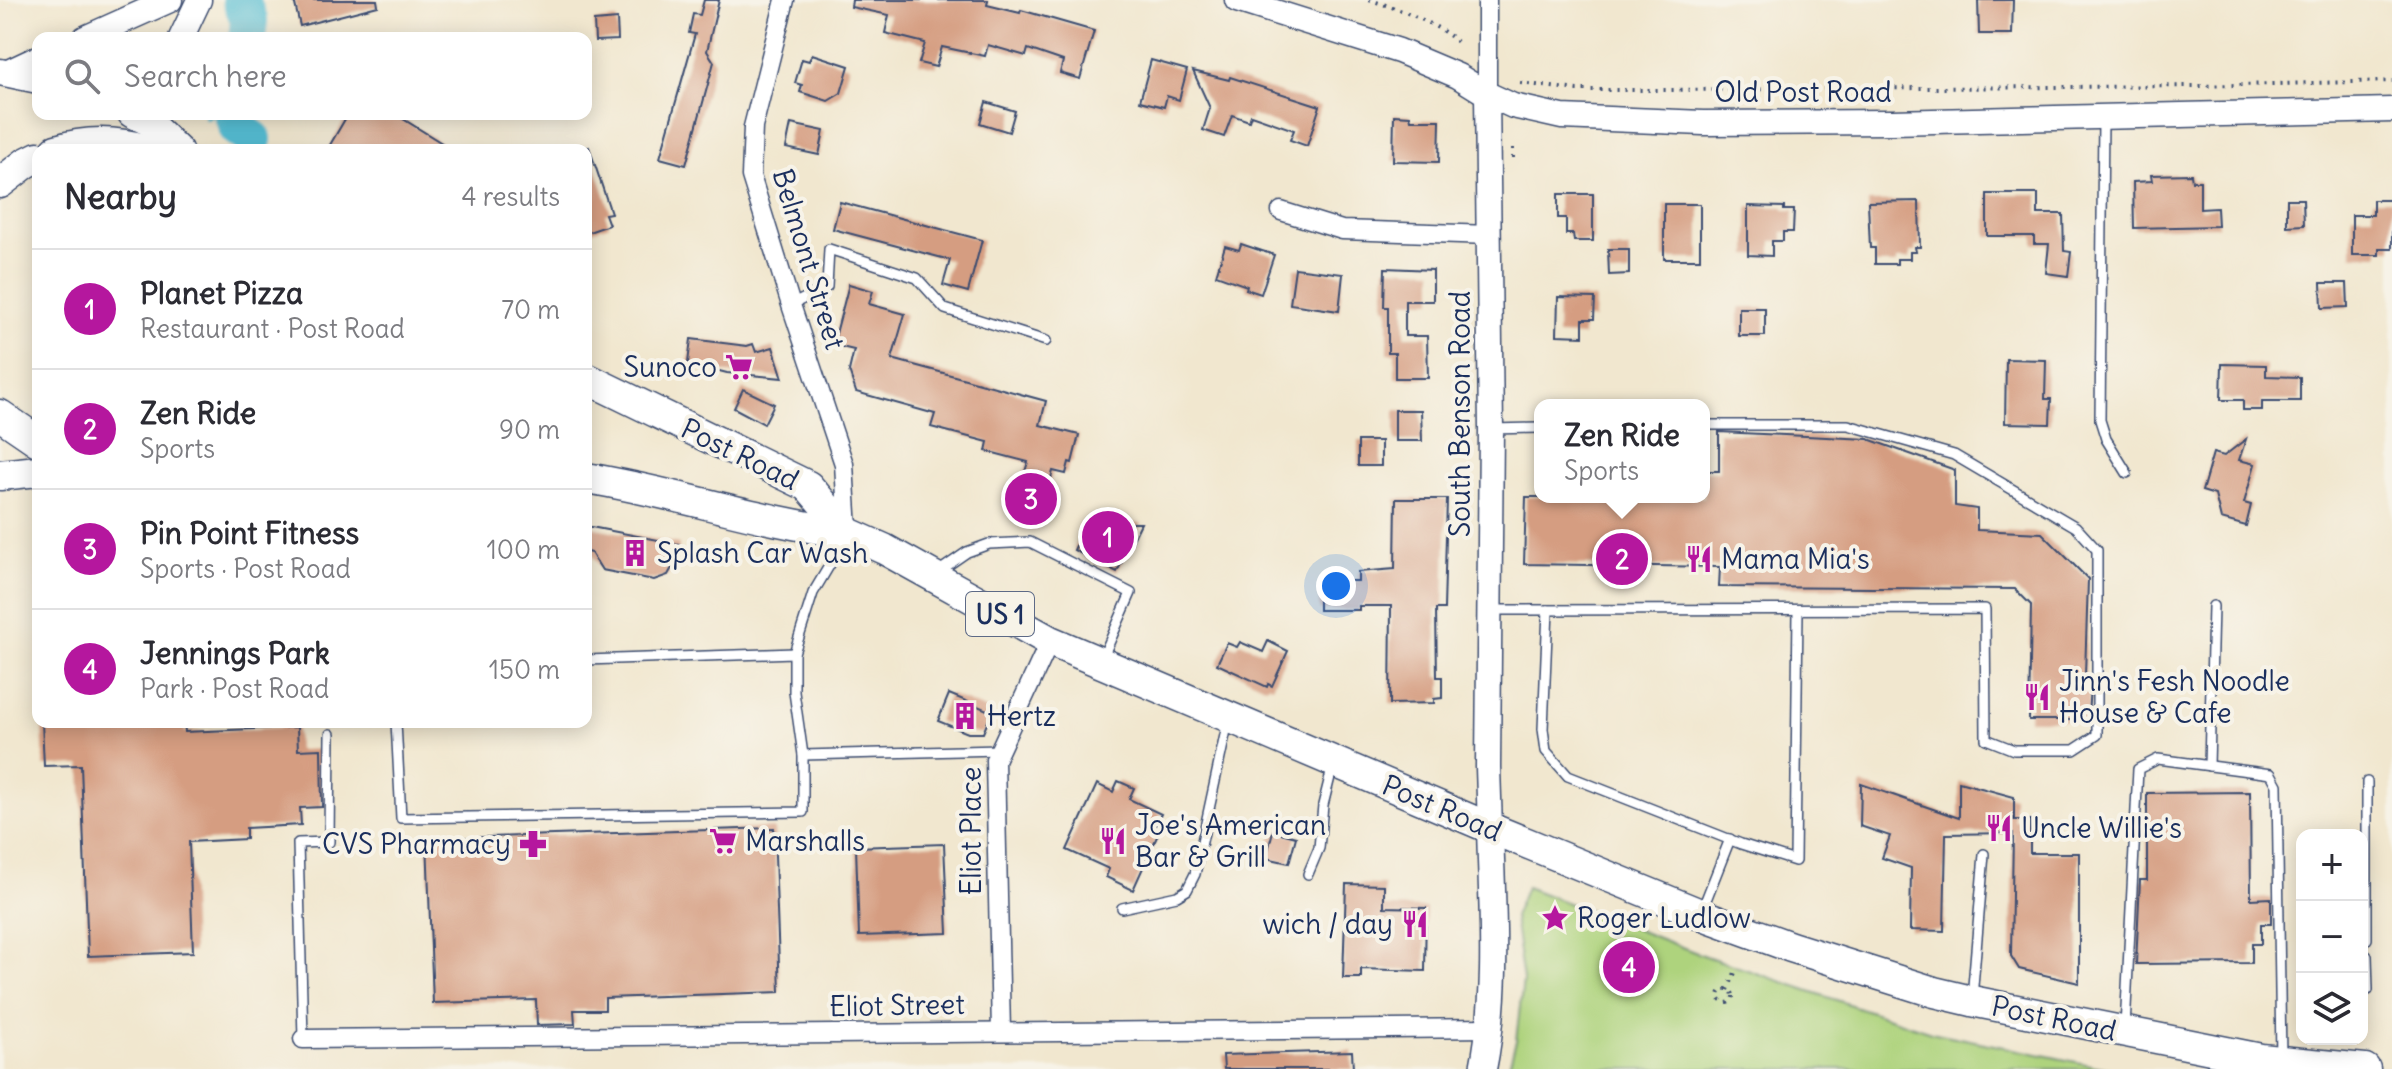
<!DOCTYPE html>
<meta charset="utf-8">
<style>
body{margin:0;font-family:Delius,sans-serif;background:#f2f2f3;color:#2b2b33}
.controls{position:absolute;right:24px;bottom:24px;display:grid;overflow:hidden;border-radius:16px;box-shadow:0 4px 20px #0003}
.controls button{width:72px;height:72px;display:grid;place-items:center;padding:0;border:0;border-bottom:2px solid #e1e1e2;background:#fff;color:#2b2b33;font:40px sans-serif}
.you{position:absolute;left:1336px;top:586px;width:28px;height:28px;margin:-20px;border:6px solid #fff;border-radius:50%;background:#1a73e8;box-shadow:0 0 0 12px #1a73e833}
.badge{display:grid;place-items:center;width:52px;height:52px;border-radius:50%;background:#b5179e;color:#fff;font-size:26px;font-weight:700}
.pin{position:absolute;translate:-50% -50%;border:4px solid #fff;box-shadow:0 2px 8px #0006}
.popup{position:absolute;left:1534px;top:399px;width:176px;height:104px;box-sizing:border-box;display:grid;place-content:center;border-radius:16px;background:#fff;filter:drop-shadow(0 2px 6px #0005);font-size:26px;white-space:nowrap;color:#7c7c81}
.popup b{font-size:30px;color:#2b2b33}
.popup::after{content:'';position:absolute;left:50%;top:100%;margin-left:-16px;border:16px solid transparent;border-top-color:#fff}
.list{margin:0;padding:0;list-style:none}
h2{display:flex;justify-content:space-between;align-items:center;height:104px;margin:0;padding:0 32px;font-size:34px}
h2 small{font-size:26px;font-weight:400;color:#7c7c81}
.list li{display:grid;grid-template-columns:52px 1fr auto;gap:24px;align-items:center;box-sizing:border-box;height:120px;padding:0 32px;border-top:2px solid #e1e1e2}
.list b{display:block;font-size:30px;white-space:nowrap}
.list p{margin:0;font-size:26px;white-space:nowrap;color:#7c7c81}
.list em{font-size:26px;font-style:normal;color:#7c7c81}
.icon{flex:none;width:44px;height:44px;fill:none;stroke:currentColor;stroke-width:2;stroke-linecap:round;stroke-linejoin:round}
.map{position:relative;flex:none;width:2392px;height:1069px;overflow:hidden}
.search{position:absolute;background:#fff;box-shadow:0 4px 20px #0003;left:32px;top:32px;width:560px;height:88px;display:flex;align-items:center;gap:20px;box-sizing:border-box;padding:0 28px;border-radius:16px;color:#7c7c81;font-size:30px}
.panel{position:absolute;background:#fff;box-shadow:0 4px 20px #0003;left:32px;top:144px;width:560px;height:584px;border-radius:16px}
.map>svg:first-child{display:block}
.green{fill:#aed37d;stroke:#64816e;stroke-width:2}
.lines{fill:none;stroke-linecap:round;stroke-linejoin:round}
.stream{stroke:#55bdd3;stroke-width:6}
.river{stroke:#55bdd3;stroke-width:38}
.building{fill:#d59d81}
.service-casing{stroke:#3b4b6f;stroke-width:12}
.minor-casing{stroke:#3b4b6f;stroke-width:21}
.tertiary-casing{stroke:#3b4b6f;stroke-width:27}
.secondary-casing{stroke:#3b4b6f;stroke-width:29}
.primary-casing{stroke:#3b4b6f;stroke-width:33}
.path{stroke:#3b4b6f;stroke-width:4;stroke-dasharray:2 6;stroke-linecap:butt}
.service{stroke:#fff;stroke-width:9}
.minor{stroke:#fff;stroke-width:18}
.tertiary{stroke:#fff;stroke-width:24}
.secondary{stroke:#fff;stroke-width:26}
.primary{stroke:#fff;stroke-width:30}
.labels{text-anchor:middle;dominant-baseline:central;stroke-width:8;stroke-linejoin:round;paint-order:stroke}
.shield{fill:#f7f3e8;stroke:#5d6a87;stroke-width:2}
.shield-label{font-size:26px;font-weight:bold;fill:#1b2f5e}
.street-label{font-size:28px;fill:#1b2f5e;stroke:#f7f3e8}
.poi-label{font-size:28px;fill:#1b2f5e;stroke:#f7f3e8;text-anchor:start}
</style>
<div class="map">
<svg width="2392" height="1069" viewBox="0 0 2392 1069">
<rect width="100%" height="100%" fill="#f7f3e8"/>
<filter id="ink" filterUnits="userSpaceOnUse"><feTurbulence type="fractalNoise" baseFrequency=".0125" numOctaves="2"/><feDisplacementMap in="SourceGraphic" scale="16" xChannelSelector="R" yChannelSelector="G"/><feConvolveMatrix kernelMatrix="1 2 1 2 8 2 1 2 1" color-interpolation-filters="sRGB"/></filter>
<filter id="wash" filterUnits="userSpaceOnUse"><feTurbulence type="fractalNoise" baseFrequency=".006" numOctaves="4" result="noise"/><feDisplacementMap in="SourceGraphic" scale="32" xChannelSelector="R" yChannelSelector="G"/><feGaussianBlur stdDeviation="1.8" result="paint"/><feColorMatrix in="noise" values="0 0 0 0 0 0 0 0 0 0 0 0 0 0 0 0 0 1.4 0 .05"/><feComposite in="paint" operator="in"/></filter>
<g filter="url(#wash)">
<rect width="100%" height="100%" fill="#f1e7cf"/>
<polygon class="green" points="1526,887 1697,953 1931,1032 2110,1069 1508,1069 1516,1041 1523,980 1514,917"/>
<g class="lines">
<polyline class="stream" points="207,117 213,114"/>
<g class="river">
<polyline points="241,0 249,20 247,38"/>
<polyline points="233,114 237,128 253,139"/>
</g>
</g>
<g id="blocks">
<g class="building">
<polygon points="294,0 377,0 378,6 300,26"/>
<polygon points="704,0 719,0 707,51 714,62 686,165 660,158 695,34 689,33 693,14 700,15"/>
<polygon points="852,0 988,0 987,5 1020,13 1021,10 1094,31 1080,79 1060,73 1063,61 1028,49 1026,56 988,45 985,56 942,47 936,67 919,63 925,43 885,33 889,15 851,7"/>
<polygon points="1978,0 2013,0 2012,34 1979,34"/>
<polygon points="617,19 618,40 595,41 594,21"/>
<polygon points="812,54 849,66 841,93 828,101 800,92 802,85 795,83 802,59 809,61"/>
<polygon points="1151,60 1187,70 1179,100 1167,96 1164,107 1140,101"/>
<polygon points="1193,71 1229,80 1230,77 1320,106 1307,146 1290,140 1294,130 1251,115 1249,121 1232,115 1224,137 1203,130 1210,108"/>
<polygon points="986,102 1015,111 1009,132 980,123"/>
<polygon points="348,114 395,114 453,150 327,150"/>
<polygon points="1394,115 1410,116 1411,120 1440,120 1439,162 1393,161"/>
<polygon points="791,124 824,131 819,155 786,148"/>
<polygon points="589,147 611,213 605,214 609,225 586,233 586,148"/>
<polygon points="2191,174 2192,181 2200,181 2200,209 2217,208 2218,226 2134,228 2133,182 2152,181 2151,175"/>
<polygon points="1558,194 1593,194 1593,241 1574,241 1573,234 1566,234 1566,218 1558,218"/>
<polygon points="1987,194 2038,194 2038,214 2063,214 2064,251 2071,252 2068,276 2046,273 2049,244 2034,244 2034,236 1987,236"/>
<polygon points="2287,199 2303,199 2304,225 2287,226"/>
<polygon points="2373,200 2392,200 2392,249 2379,249 2379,255 2352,255 2352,215 2373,215"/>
<polygon points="1919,201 1920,247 1915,247 1916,252 1910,252 1910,259 1897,259 1897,264 1875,264 1875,248 1870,248 1868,202"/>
<polygon points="840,202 982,240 968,292 943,285 950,260 833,229"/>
<rect x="1664" y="204" width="36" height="55"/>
<polygon points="1748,206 1784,207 1784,210 1794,210 1793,232 1783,232 1783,241 1772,241 1772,256 1748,255"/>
<polygon points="1241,244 1274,255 1261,294 1246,289 1247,286 1216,275 1225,246 1239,250"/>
<polygon points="1608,249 1629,249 1629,274 1609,275"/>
<polygon points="1295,268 1343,274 1339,311 1290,304"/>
<polygon points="1385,268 1433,270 1433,301 1405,301 1405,336 1427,336 1428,378 1395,378 1395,353 1388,353 1388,307 1384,307"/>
<polygon points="2321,283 2347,283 2348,307 2322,308"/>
<polygon points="849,284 873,291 869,304 905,314 892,359 1046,401 1040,425 1079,435 1072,463 1069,462 1066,474 1053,471 1042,511 1015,504 1028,462 986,451 988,442 931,427 935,414 856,392 849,371 854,350 833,345"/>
<polygon points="1558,297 1595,298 1594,319 1583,319 1583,336 1557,335"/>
<rect x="1739" y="308" width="26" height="28"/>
<polygon points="691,339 747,346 753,344 756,352 773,347 783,378 727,373 688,363"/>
<polygon points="2006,359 2046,360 2045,399 2051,399 2050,424 2005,423"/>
<polygon points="2222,364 2266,365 2266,376 2300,377 2300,401 2262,401 2262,410 2243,410 2243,400 2221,400"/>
<polygon points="743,389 774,404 764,424 734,408"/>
<polygon points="1395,410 1421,410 1422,441 1395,441"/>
<polygon points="1719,432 1868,439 1955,470 1955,506 1977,509 1977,530 2042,533 2088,579 2085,675 2090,682 2088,720 2029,720 2031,605 2015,589 1719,587 1720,567 1524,564 1526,497 1704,497 1704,471 1719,471"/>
<polygon points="2246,439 2239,460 2255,464 2244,503 2251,505 2246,526 2221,519 2215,495 2202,491 2213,453 2224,456"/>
<rect x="1358" y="441" width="23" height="25"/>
<polygon points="1396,499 1447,499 1444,609 1436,609 1437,677 1442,677 1442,698 1434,699 1434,703 1390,704 1391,606 1359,606 1359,610 1319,610 1319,581 1358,581 1358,572 1395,569"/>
<polygon points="1087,523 1141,523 1117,572 1074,550"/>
<polygon points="586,526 679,544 678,557 668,575 654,580 602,570 591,553 586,552"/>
<polygon points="1268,641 1288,651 1272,686 1268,684 1267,687 1217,664 1227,643 1237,647 1240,642 1263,652"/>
<polygon points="949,694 992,712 983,733 968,733 938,721"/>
<polygon points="42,722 184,722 185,732 297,727 298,750 321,749 322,807 300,808 301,825 246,828 246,839 189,842 193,952 88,956 81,765 44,766"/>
<polygon points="1118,781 1134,788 1129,799 1161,814 1153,830 1159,832 1133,890 1106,877 1109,869 1067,850 1097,784 1113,792"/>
<polygon points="1959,782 2014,797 2014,820 2030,820 2030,853 2079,853 2079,983 2019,969 2011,956 2013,833 1946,834 1944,931 1910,930 1911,868 1882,858 1890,836 1860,826 1861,784 1959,818"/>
<polygon points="2250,792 2251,899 2271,898 2271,924 2261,924 2261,944 2252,944 2252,963 2136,964 2140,880 2147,880 2147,793"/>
<polygon points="774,828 780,992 605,998 605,1010 574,1010 575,1024 537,1025 536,1000 433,1003 427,839"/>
<polygon points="1273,831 1296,837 1289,863 1266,858"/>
<polygon points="944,844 948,933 859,936 856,847"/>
<polygon points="1346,884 1384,885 1384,907 1426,908 1425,971 1361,969 1361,978 1343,978"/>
<polygon points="1352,1051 1353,1069 1224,1069 1223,1055"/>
</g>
</g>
</g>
<g filter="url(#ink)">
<use href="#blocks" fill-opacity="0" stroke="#3b4b6f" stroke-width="2"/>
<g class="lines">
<g class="service-casing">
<g id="service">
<polyline points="2103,119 2100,420 2106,439 2127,473"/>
<polyline points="791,305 827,287 829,249 917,278 945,309 1046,341"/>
<polyline points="1491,429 1540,428"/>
<polyline points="938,572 967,552 989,544 1030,542 1131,593 1102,659"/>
<polyline points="1490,610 1985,609 1986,739 2014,750 2074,750 2097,735 2097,550 2076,527 1954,455 1848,425 1704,425"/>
<polyline points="1548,610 1543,729 1546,751 1568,776 1741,844 1795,861 1798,610"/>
<polyline points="586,660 794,653"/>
<polyline points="396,722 401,818 803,812 803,755 794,692 794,653 813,593 845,539"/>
<polyline points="803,755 1000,750"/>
<polyline points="2209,766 2213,606"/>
<polyline points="1308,874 1319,848 1323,805 1333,765"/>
<polyline points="1122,908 1177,896 1187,890 1195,874 1228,721"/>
<polyline points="1702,910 1730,839"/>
<polyline points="2367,939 2367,782"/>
<polyline points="2362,991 2368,990 2367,956"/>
<polyline points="1972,998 1984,854"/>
<polyline points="2125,1028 2138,769 2158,759 2271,774 2277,785 2281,1058"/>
<polyline points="303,1039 298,843 329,842 330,734"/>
</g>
</g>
<g class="minor-casing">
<g id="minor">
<polyline points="785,0 753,127 751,176 791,305 844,464 848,530"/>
<polyline points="1487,94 1487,0"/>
<polyline points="1281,211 1342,230 1490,235"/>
<polyline points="1001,1032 995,760 1050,641"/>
<polyline points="303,1039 1491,1028"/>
</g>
</g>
<g class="tertiary-casing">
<g id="tertiary">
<polyline points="1237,0 1399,51 1458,76 1487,94 1513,106 1562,117 1703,123 1892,122 2392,110"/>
<polyline points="85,38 170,0"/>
<polyline points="181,38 199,0"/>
<polyline points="6,73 38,58"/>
<polyline points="1487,94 1491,429 1488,767 1490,828"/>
</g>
</g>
<g class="secondary-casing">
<g id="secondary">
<polyline points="0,72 38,80"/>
<polyline points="131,114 152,124 179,150"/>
<path d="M1483,1069C1499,990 1492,908 1490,828"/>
</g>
</g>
<g class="primary-casing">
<g id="primary">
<path d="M56,150C87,140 117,141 148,150"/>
<polyline points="0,183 26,163 38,157"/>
<polyline points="586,378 808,486 848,533 884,549 1050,641 1490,828 1700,914 1791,947 1934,992 1972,1001 2261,1059 2365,1069"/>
<polyline points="0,415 38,441"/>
<polyline points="0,475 38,471"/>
<path d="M586,478C675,492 759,522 848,533"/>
</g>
</g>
<g class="path">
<path d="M1369,0C1396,7 1439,24 1460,44"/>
<polyline points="1520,83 1577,90 1662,90 2198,86 2392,81"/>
<polyline points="1513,158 1513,144"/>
<circle cx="1726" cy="996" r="7"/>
<polyline points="1728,990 1736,970"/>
</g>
<use href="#service" class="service"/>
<use href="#minor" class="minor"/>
<use href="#tertiary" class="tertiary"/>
<use href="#secondary" class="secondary"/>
<use href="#primary" class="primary"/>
</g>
</g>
<defs>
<g id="supermarket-bare" transform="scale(2.16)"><path d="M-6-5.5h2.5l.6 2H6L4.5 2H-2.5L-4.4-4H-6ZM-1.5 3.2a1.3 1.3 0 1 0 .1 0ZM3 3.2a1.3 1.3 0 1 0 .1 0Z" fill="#b5179e" stroke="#f7f3e8" stroke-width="2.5" paint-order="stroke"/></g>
<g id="building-bare" transform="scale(2.16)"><path d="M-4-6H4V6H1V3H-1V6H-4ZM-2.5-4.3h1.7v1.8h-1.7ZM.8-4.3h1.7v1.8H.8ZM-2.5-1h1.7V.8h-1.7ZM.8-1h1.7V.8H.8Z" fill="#b5179e" stroke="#f7f3e8" stroke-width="2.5" paint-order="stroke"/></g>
<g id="restaurant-bare" transform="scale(2.16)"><path d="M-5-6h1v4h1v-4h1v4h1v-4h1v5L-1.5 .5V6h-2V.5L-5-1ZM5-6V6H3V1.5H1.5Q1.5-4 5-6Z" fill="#b5179e" stroke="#f7f3e8" stroke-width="2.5" paint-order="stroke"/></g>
<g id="pharmacy-bare" transform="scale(2.16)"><path d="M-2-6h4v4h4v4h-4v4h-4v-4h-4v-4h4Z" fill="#b5179e" stroke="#f7f3e8" stroke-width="2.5" paint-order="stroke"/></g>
<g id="sight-bare" transform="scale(2.16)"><path d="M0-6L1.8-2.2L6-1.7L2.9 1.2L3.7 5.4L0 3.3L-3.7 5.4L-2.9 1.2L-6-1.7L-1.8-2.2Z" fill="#b5179e" stroke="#f7f3e8" stroke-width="2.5" paint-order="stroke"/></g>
</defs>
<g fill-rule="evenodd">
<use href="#supermarket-bare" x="739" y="367"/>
<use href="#building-bare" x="635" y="553"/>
<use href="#restaurant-bare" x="1699" y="559"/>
<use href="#restaurant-bare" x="2037" y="697"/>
<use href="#building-bare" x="965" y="716"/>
<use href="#restaurant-bare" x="1999" y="828"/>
<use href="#supermarket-bare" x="723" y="841"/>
<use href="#restaurant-bare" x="1113" y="841"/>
<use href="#pharmacy-bare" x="533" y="844"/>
<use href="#sight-bare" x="1555" y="918"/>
<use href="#restaurant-bare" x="1415" y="924"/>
</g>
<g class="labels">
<rect class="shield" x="966" y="592" width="68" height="44" rx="6"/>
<g class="shield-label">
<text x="1000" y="614">US 1</text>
</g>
<g class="street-label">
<text x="1803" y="92">Old Post Road</text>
<text transform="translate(809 259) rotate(73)">Belmont Street</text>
<text transform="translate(1460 414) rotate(-90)">South Benson Road</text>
<text transform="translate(740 454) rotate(26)">Post Road</text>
<text transform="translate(1442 808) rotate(23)">Post Road</text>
<text transform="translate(971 831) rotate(-90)">Eliot Place</text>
<text transform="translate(897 1005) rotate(-1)">Eliot Street</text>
<text transform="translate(2054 1018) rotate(12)">Post Road</text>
</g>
<g class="poi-label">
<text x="717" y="367" text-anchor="end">Sunoco</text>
<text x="657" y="553">Splash Car Wash</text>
<text x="1721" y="559">Mama Mia's</text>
<text x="2059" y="681">Jinn's Fesh Noodle<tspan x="2059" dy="32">House &amp; Cafe</tspan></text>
<text x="987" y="716">Hertz</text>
<text x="1135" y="825">Joe's American<tspan x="1135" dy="32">Bar &amp; Grill</tspan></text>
<text x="2021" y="828">Uncle Willie's</text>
<text x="745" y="841">Marshalls</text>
<text x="511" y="844" text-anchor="end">CVS Pharmacy</text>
<text x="1577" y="918">Roger Ludlow</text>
<text x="1393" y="924" text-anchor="end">wich / day</text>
</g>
</g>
</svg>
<div class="controls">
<button>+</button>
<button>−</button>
<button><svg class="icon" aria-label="layers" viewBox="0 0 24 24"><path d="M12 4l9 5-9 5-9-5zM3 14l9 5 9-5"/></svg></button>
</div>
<div class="you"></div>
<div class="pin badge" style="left:1108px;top:537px">1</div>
<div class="pin badge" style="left:1622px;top:559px">2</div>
<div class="popup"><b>Zen Ride</b>Sports</div>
<div class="pin badge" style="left:1031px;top:499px">3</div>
<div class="pin badge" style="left:1629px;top:967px">4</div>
<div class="search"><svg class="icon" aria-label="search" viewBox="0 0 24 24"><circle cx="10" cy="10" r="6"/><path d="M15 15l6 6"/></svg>Search here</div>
<section class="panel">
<h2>Nearby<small>4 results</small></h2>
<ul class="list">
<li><span class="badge">1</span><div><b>Planet Pizza</b><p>Restaurant · Post Road</p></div><em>70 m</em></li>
<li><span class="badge">2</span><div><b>Zen Ride</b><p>Sports</p></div><em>90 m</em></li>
<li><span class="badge">3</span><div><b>Pin Point Fitness</b><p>Sports · Post Road</p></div><em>100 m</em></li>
<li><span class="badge">4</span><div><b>Jennings Park</b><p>Park · Post Road</p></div><em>150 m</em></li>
</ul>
</section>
</div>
